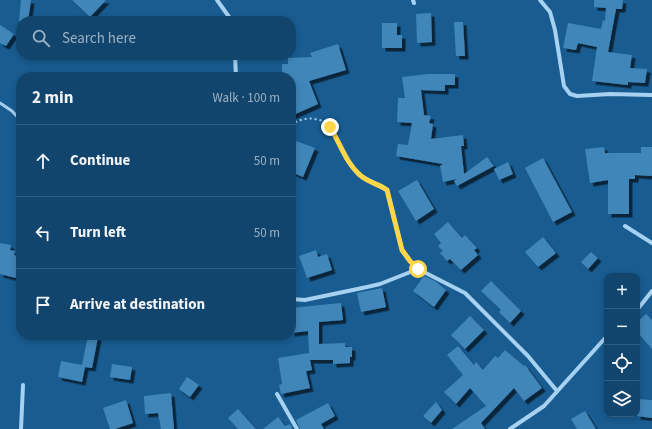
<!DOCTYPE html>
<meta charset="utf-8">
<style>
body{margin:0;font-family:"Source Sans 3",sans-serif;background:#1f4f75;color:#f1f3f6}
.controls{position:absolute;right:12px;bottom:12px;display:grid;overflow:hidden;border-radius:8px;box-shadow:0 2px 6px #0003}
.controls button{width:36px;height:36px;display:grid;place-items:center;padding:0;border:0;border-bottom:1px solid #315d80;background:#12456d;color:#f1f3f6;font:20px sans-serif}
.stop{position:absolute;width:12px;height:12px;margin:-9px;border:3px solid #ffd54a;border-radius:50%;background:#fff}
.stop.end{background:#ffd54a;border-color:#fff;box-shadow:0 1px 4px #0008}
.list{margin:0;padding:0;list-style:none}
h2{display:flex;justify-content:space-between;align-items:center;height:52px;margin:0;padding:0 16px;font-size:17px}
h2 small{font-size:13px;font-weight:400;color:#9cb1c2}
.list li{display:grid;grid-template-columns:26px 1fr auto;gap:12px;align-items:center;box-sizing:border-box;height:72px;padding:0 16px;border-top:1px solid #315d80}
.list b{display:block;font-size:15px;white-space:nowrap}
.list em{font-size:13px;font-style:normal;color:#9cb1c2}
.icon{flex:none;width:22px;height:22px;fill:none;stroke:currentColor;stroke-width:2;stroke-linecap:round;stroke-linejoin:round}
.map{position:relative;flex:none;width:652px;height:429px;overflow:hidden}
.search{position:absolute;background:#12456d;box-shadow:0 2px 6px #0003;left:16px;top:16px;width:280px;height:44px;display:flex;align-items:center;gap:10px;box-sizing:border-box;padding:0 14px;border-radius:16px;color:#9cb1c2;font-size:15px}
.panel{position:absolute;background:#12456d;box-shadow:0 2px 6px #0003;left:16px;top:72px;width:280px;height:268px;border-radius:16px}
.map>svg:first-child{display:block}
.building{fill:#4186b9;filter:url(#shadow)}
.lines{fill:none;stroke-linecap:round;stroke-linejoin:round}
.path{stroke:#a6d1f0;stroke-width:2;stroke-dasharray:2 3;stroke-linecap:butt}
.service{stroke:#a6d1f0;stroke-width:3}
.minor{stroke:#a6d1f0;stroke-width:4}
.route{stroke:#ffd54a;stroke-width:5}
</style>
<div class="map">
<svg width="652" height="429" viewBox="0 0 652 429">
<defs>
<filter id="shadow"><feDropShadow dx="3.5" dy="3.5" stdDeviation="0" flood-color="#0009"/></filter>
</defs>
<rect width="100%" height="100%" fill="#185c91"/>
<g class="building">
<polygon points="21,0 31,0 28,21 19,21"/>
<polygon points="72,0 106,0 90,17"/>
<polygon points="594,0 623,0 622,9 616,9 608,52 632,55 630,68 647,69 645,83 628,82 628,85 592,81 597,47 578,43 576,50 563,48 568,23 601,29 603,20 605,21 606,8 594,7"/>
<polygon points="431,13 432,42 417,43 416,14"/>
<polygon points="454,22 463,22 465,56 456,56"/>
<polygon points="382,23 397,23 397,35 402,35 402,48 382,48"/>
<polygon points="0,25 14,34 6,46 0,43"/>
<polygon points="338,44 346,70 309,81 318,104 291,116 291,77 282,77 282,64 288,64 288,58 312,57 310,53"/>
<polygon points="428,74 455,74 455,85 445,85 445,91 421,90 424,115 431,116 429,123 433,124 431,139 463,135 464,146 461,146 464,174 487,157 494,166 457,186 454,181 457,179 443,182 440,166 443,164 396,156 398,144 408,145 412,123 397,122 398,98 405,98 402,77"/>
<polygon points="296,141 315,148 303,177 291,172 291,154"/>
<polygon points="604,147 605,153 641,153 641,147 652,147 652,176 635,175 635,179 629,179 629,214 608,214 608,180 590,183 585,149"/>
<polygon points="543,158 572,212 553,222 525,168"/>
<polygon points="508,162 513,174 499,180 494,169"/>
<polygon points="417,180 434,209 416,221 398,191"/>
<polygon points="448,222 462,238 465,235 477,248 474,250 478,255 461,270 450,259 447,261 440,253 443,251 438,246 441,243 434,234"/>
<polygon points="543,237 556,253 538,267 525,252"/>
<polygon points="0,243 11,245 10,250 15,251 14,255 17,256 17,261 20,261 16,278 0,274"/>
<polygon points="316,250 318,257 327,254 332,270 307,278 299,256"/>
<polygon points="591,252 598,258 588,269 581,262"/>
<polygon points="424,276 435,281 446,290 434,307 413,291"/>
<polygon points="491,281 521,311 510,323 499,312 501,310 481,291"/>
<polygon points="382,288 386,307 361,312 357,293"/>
<polygon points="341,303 343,320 319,322 319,344 345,343 345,347 352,347 352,357 350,357 350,363 333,364 333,360 310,360 312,370 306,371 310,388 281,394 279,385 282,384 278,358 309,353 308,331 291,333 291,308"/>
<polygon points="646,314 652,320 652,349 637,332 637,322"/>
<polygon points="470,316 484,330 465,349 451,335"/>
<polygon points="88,335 98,337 92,368 85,367 82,382 58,377 61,361 82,365"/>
<polygon points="458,346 474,365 476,362 483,370 495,356 498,358 505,350 524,366 525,365 542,388 524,401 514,388 481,423 485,429 452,429 486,406 470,388 456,404 444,392 463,375 447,355"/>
<polygon points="112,364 132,367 130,380 110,377"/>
<polygon points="187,377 199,385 190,397 179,389"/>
<polygon points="171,393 174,429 161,429 158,413 145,414 144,396"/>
<polygon points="638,399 652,400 652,418 637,416"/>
<polygon points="126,400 133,423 115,429 110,429 103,408"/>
<polygon points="436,402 442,410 431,423 423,416"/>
<polygon points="328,403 335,416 321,424 324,429 300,429 296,420"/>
<polygon points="238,409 256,429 238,429 228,418"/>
<polygon points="585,411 596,429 577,429 571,419"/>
<polygon points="278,417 285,426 290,424 293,429 263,429"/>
</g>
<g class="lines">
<path class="path" d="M291,125C302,116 322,116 331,128C336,135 340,143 343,151"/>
<polyline class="service" points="0,103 12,111 21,121"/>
<g class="minor">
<polyline points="217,0 232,21"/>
<polyline points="413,0 414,3"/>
<polyline points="540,0 550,12 555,30 564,86 570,94 577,96 610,94 652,95"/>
<polyline points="235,55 236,77"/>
<polyline points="346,158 359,175 387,190 402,250 410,261 418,269"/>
<polyline points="625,226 652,243"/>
<polyline points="291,299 305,300 367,287 380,284 418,269 465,293 528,356 557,391"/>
<polyline points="637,310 652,291"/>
<polyline points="277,394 297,429"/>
<polyline points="21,429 23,385"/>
<polyline points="510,429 544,406 607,336"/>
</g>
</g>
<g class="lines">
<path class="route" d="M330,127C340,143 346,163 360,175C367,182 379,184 387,190L402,250L410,261L418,269"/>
</g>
</svg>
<div class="controls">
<button>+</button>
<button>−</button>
<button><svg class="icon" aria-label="locate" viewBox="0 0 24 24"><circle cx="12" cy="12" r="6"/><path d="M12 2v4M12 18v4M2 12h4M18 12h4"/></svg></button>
<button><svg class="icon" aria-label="layers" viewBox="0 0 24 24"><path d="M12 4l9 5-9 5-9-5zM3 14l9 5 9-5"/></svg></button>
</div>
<div class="stop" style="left:418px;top:269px"></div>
<div class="stop end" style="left:330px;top:127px"></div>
<div class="search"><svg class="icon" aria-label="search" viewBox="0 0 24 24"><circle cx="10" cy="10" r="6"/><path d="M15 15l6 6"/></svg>Search here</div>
<section class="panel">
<h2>2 min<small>Walk · 100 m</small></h2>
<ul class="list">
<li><svg class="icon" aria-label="ahead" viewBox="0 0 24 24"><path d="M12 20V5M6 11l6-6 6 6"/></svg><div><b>Continue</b></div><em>50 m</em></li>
<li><svg class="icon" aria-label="left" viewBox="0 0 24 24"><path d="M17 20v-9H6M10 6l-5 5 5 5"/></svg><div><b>Turn left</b></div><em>50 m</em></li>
<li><svg class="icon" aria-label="arrive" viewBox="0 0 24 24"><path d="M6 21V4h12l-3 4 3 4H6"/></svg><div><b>Arrive at destination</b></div></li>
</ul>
</section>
</div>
